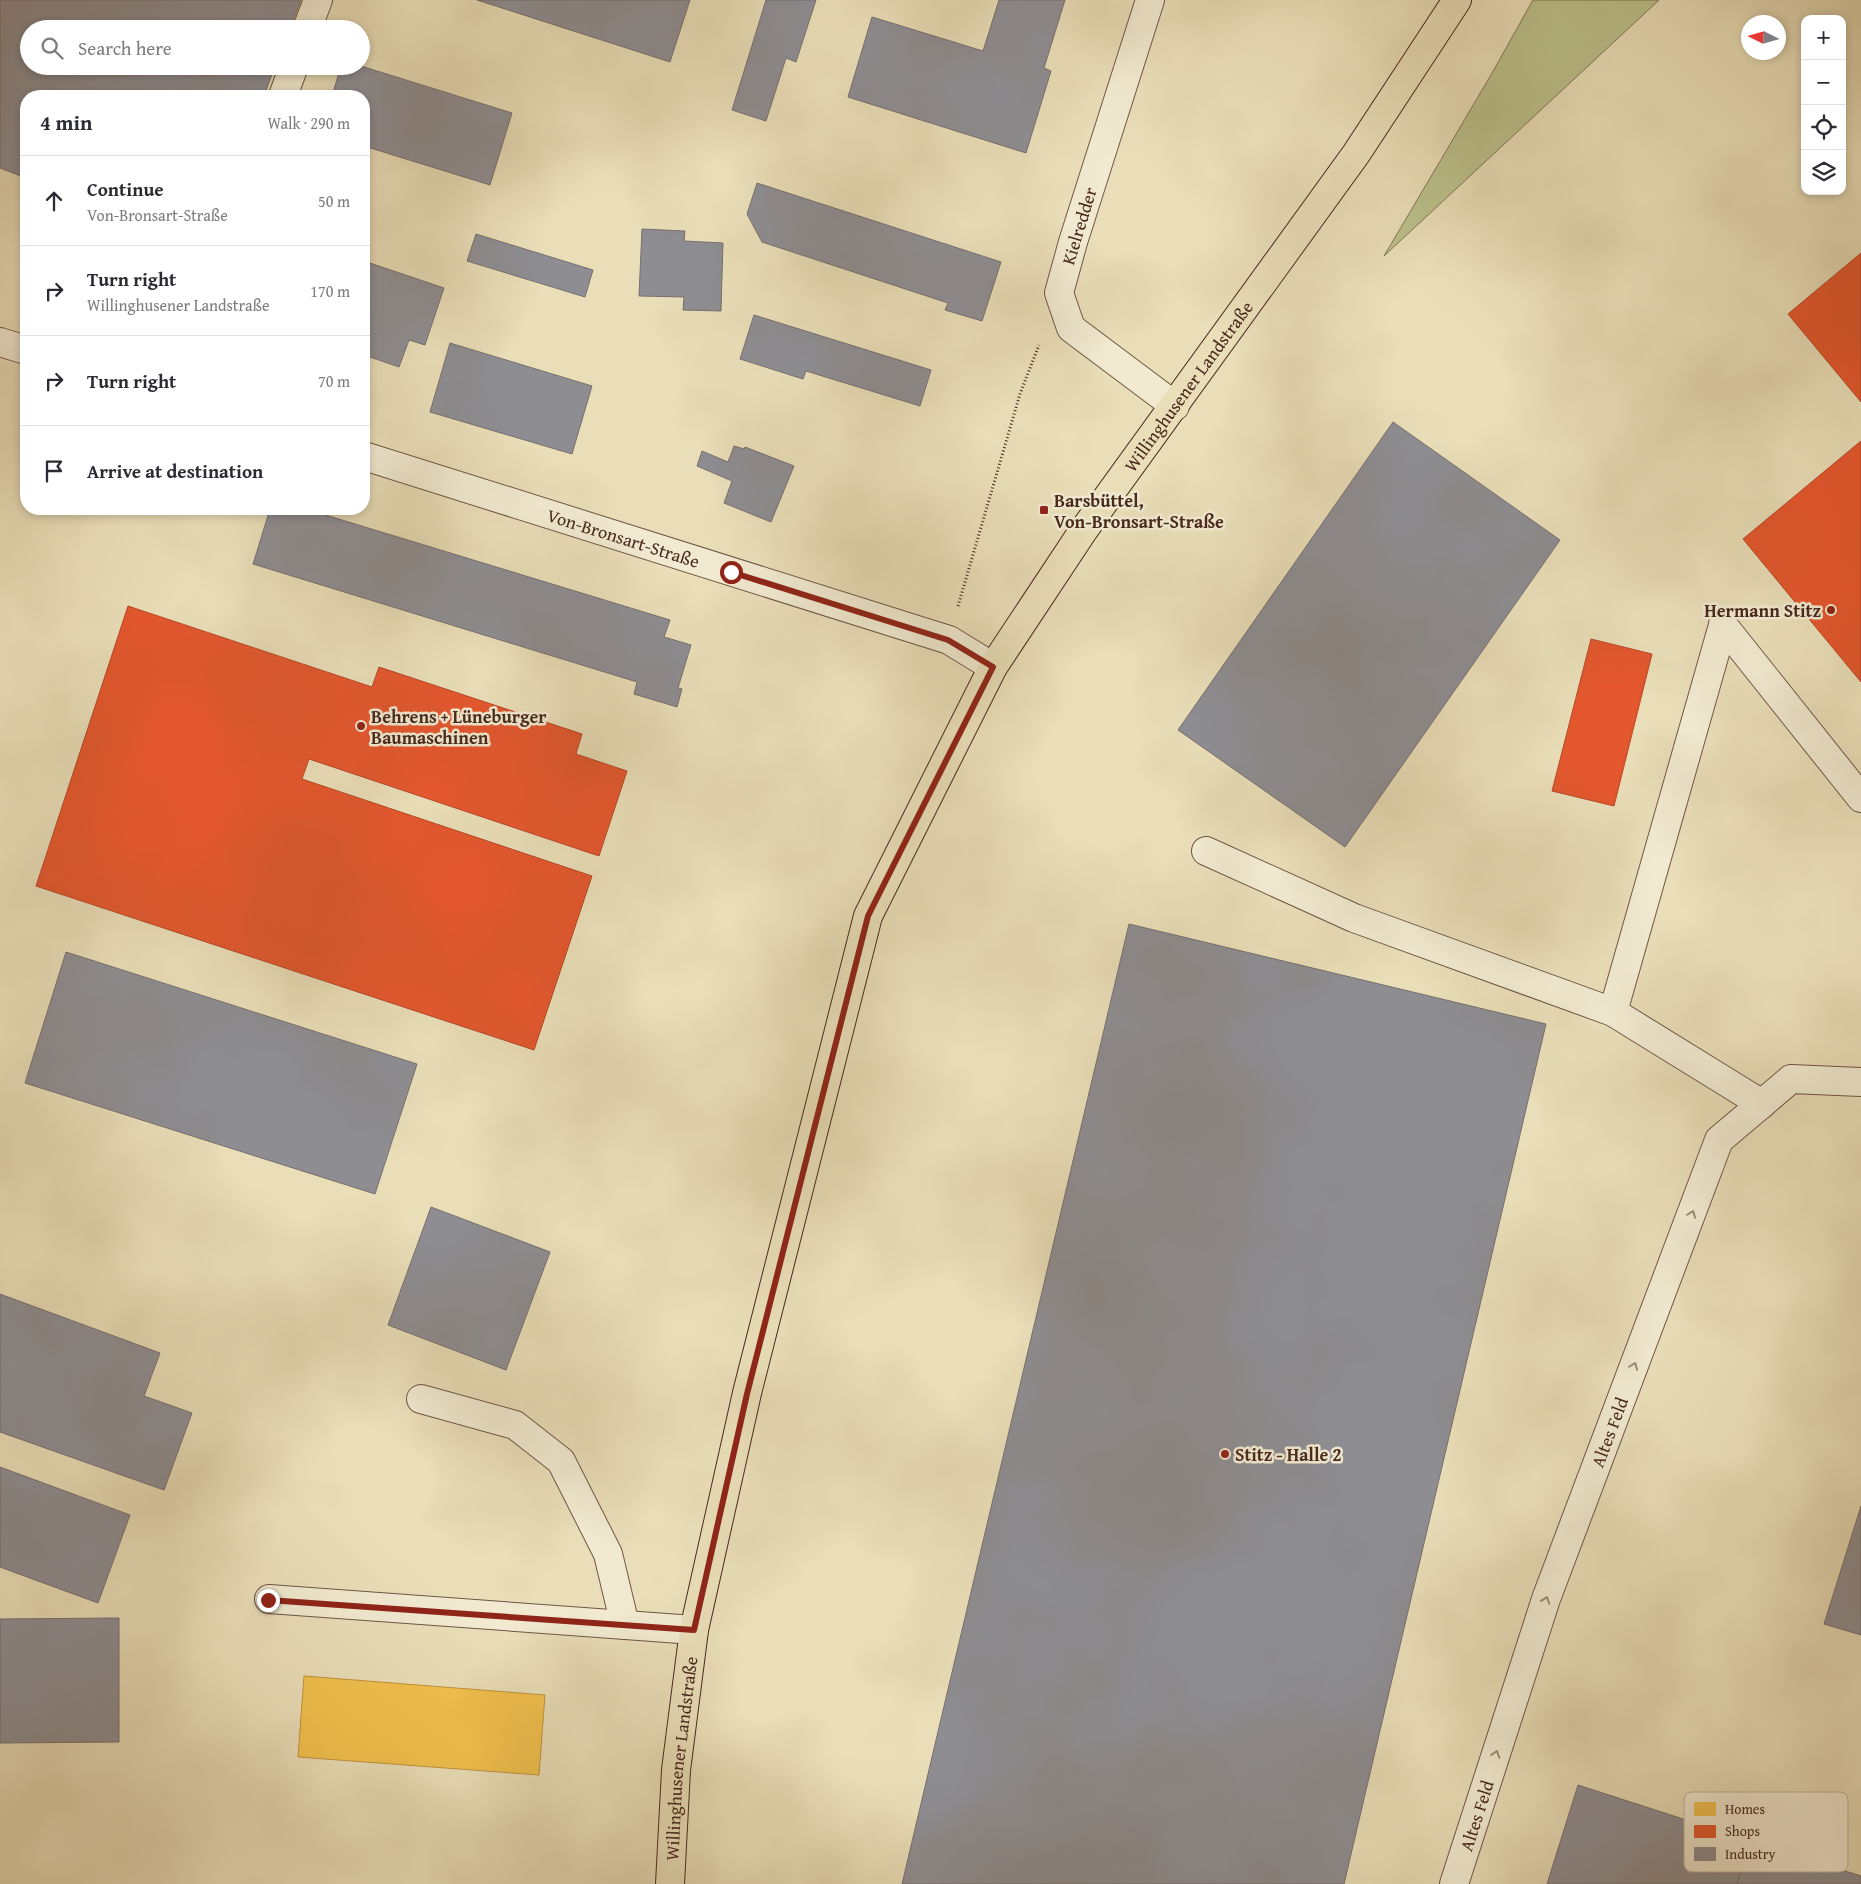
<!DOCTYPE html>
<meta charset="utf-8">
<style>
body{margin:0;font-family:"Gentium Book Plus",serif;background:#f7f7f7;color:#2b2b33}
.controls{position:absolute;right:15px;top:15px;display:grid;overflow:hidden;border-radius:10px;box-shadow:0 2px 8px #0003}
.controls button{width:45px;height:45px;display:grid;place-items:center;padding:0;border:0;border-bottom:1px solid #e1e1e2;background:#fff;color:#2b2b33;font:25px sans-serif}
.compass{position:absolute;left:1741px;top:15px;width:45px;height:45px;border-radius:50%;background:#fff;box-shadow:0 2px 8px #0003;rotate:275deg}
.stop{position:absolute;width:15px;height:15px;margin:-11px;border:4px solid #8f2418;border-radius:50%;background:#fff}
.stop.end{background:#8f2418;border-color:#fff;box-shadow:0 1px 5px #0008}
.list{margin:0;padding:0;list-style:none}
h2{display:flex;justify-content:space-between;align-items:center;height:65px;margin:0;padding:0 20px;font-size:21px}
h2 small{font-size:16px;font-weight:400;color:#7c7c81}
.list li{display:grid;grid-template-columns:32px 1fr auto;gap:15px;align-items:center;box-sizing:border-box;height:90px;padding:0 20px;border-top:1px solid #e1e1e2}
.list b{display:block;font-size:19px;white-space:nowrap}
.list p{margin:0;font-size:16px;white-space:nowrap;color:#7c7c81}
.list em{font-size:16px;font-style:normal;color:#7c7c81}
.icon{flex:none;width:28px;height:28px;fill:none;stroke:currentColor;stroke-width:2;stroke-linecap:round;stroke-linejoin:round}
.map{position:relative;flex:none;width:1861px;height:1884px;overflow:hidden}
.search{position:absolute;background:#fff;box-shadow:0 2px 8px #0003;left:20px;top:20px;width:350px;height:55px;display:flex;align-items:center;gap:12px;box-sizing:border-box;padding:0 18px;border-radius:28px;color:#7c7c81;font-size:19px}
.panel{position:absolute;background:#fff;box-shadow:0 2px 8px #0003;left:20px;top:90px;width:350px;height:425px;border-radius:20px}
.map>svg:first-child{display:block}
.green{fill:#bbc08b;stroke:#827454}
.homes{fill:#f2c14e;stroke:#bf933f}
.shops{fill:#e4572e;stroke:#b54929}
.industry{fill:#8d8d92;stroke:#786f6f}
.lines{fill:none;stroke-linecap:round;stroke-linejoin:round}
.minor-casing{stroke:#705644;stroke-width:30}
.major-casing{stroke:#48291d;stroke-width:30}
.path{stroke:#48291d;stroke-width:3;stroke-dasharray:1 2.5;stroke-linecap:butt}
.minor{stroke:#f1ead1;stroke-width:28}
.major{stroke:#e9deb8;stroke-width:28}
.oneway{stroke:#9c8a77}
.route{stroke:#8f2418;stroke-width:6}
.poi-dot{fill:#8f2418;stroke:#f1ead1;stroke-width:2}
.labels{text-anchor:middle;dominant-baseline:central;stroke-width:5;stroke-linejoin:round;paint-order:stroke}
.street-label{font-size:18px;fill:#48291d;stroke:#f1ead1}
.poi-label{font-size:18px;font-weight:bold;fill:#48291d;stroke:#f1ead1;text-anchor:start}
.key{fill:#f1ead1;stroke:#beb09b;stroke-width:1}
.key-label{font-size:14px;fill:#48291d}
</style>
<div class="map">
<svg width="1861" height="1884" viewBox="0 0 1861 1884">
<rect width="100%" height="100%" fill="#e9deb8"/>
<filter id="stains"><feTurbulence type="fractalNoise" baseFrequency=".004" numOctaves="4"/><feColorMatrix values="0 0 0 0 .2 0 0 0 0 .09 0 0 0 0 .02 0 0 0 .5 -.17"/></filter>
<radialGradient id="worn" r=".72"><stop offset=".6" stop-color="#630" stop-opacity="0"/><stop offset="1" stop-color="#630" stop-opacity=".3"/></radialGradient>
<polygon class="green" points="1533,0 1659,0 1384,256 1491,75"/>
<polygon class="homes" points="304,1676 545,1695 539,1775 298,1757"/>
<g class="shops">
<polygon points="1861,253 1861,402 1788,314"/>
<polygon points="1861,441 1861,682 1743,539"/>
<polygon points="128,606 372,687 379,667 582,734 576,754 627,771 599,856 309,759 302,779 592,876 534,1050 36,886"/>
<polygon points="1591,639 1652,654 1614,806 1552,791"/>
</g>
<g class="industry">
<polygon points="0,0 301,0 290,29 29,29 29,66 275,66 264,96 26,96 26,178 0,168"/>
<polygon points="477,0 690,0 670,62"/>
<polygon points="766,0 816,0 796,62 786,58 766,121 732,110"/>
<polygon points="999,0 1065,0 1044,68 1051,71 1026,153 848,97 872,17 983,51"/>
<polygon points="341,66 361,66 512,113 490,185 364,146 364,96 332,96"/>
<polygon points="757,183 1001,262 982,321 945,310 948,303 762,242 747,214"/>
<polygon points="642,229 685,231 684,241 723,243 721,311 683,310 684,297 639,296"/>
<polygon points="476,234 593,270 585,297 467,261"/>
<polygon points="364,261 444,288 425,345 409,340 399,367 364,355"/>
<polygon points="754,315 931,370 920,406 806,371 803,379 740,359"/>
<polygon points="450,343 592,386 572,454 430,412"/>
<polygon points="1393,422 1560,540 1345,847 1178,730"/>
<polygon points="734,446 744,449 745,447 794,466 771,522 724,503 732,481 697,466 702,451 728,462"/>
<polygon points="270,509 306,509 670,620 664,637 691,645 678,688 682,689 677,707 634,694 637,682 253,564"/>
<polygon points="1129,924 1546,1024 1344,1884 902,1884"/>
<polygon points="66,952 417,1064 375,1194 25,1083"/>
<polygon points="431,1207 550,1252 506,1370 388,1325"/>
<polygon points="0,1294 160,1353 144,1396 192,1413 164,1490 0,1432"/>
<polygon points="0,1467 130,1515 98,1603 0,1567"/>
<polygon points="1861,1506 1861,1635 1824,1624"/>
<polygon points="119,1618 119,1742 0,1743 0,1619"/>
<polygon points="1578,1785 1751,1841 1737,1884 1547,1884"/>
<polygon points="1751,1841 1861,1876 1861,1884 1737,1884"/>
</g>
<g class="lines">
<g class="minor-casing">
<g id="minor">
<polyline points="1150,0 1073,242 1059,293 1071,328 1175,406"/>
<polyline points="307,29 318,0"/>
<polyline points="283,96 294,66"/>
<polyline points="0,342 26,350"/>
<path id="s1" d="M364,456L949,640L993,667"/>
<polyline points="1723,625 1613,1012 1762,1104"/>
<polyline points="1723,625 1861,798"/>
<polyline points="1206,851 1354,918 1613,1012"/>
<polyline points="421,1399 515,1425 561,1461 608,1554 625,1625"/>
<polyline points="269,1599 694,1630"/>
<path id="s2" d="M1454,1884L1546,1599L1719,1140L1791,1079L1861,1082"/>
</g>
</g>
<g class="major-casing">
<g id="major">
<path id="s3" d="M670,1884L676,1770L694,1630L747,1393L868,916L993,667L1083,531L1356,154L1457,0"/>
</g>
</g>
<polyline class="path" points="958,606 1020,394 1039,345"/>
<use href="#minor" class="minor"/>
<use href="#major" class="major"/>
</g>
<defs><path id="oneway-chevron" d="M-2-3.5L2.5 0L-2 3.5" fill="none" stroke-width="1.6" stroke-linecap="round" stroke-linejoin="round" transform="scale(1.25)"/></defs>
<g class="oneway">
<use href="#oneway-chevron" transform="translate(1692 1214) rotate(-69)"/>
<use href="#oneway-chevron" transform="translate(1634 1366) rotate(-69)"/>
<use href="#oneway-chevron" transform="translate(1546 1600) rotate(-71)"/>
<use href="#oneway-chevron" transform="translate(1496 1754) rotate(-72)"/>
</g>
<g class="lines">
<polyline class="route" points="268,1600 694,1630 747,1394 868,916 993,667 948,640 731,572"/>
</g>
<g class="poi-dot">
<rect x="1039" y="505" width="10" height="10" rx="2.5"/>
<circle cx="1831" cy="610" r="5"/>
<circle cx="361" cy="726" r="5"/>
<circle cx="1225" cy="1454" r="5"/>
</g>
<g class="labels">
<g class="street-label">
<text transform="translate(1079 226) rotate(-73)">Kielredder</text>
<text stroke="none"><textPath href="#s3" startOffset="1611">Willinghusener Landstraße</textPath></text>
<text stroke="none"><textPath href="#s1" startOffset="272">Von-Bronsart-Straße</textPath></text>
<text stroke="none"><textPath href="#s2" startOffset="478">Altes Feld</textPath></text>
<text stroke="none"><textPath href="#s3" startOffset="126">Willinghusener Landstraße</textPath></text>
<text stroke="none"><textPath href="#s2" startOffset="72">Altes Feld</textPath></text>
</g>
<g class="poi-label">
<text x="1054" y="500">Barsbüttel,<tspan x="1054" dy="21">Von-Bronsart-Straße</tspan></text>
<text x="1821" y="610" text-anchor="end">Hermann Stitz</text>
<text x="371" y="716">Behrens + Lüneburger<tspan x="371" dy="21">Baumaschinen</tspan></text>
<text x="1235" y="1454">Stitz - Halle 2</text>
</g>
</g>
<rect x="1684" y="1792" width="164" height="80" rx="8" class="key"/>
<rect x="1694" y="1802" width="22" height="14" fill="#f2c14e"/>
<rect x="1694" y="1825" width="22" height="13" fill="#e4572e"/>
<rect x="1694" y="1847" width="22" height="14" fill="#8d8d92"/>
<g class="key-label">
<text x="1725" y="1814">Homes</text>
<text x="1725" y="1836">Shops</text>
<text x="1725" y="1859">Industry</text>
</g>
<rect width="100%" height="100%" filter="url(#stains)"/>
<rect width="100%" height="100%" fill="url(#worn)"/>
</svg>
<div class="controls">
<button>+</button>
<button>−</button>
<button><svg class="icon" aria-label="locate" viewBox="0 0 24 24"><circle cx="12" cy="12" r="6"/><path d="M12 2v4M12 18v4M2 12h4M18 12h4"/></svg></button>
<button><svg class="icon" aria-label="layers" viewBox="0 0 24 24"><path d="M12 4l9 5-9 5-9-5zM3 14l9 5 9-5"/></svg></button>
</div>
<svg class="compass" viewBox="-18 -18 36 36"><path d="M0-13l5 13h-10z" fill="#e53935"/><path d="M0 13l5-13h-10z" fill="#7c7c81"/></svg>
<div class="stop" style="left:731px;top:572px"></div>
<div class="stop end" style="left:268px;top:1600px"></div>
<div class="search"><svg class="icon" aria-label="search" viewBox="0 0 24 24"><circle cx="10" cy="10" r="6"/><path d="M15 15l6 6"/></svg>Search here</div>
<section class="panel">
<h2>4 min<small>Walk · 290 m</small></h2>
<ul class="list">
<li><svg class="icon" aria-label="ahead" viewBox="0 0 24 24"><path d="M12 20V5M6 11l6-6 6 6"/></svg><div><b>Continue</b><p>Von-Bronsart-Straße</p></div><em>50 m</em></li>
<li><svg class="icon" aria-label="right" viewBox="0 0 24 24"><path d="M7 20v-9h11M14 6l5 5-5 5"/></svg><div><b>Turn right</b><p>Willinghusener Landstraße</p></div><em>170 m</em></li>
<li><svg class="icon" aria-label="right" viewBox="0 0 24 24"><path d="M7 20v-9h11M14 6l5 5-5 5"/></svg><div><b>Turn right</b></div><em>70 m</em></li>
<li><svg class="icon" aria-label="arrive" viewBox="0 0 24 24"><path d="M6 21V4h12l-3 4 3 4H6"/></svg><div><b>Arrive at destination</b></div></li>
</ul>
</section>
</div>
